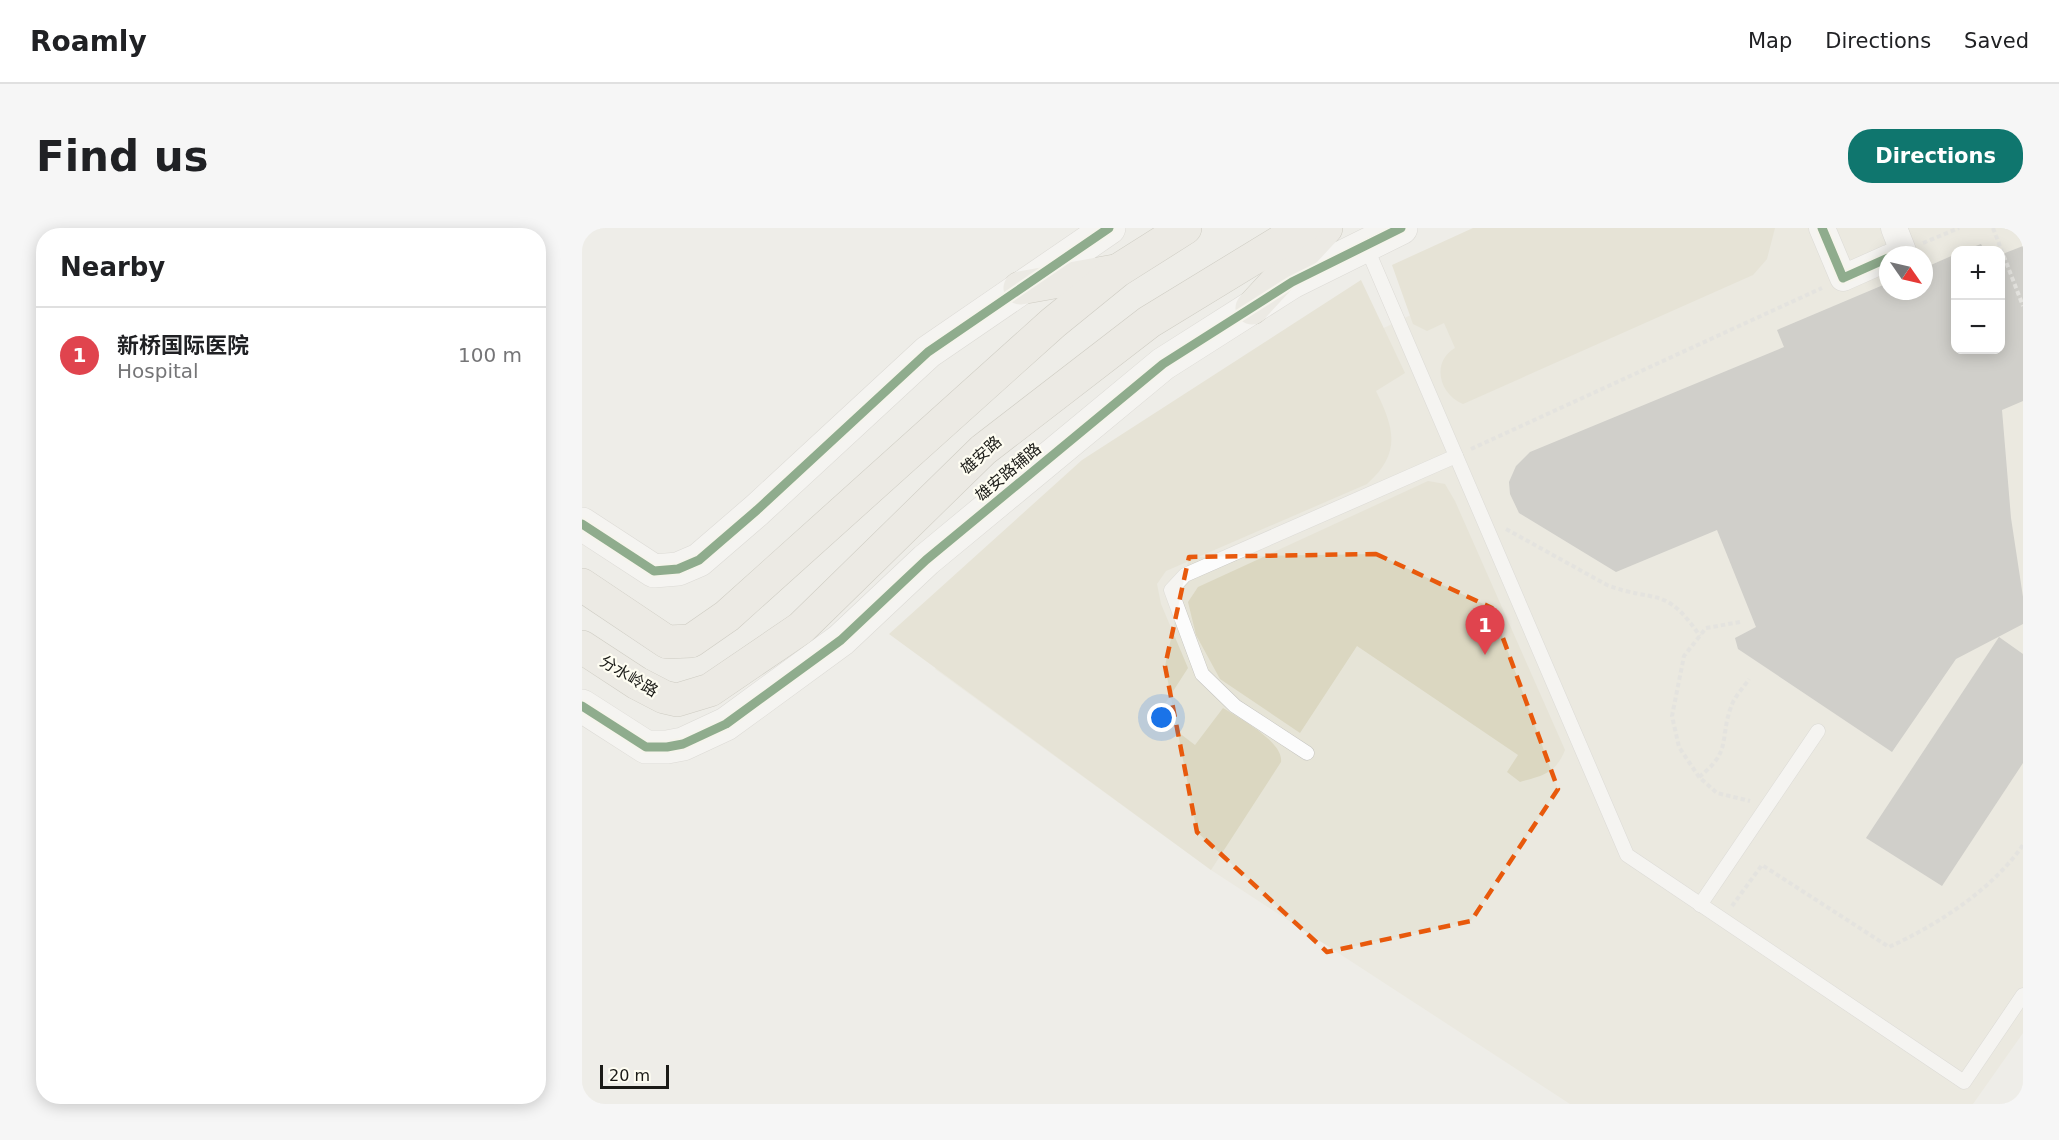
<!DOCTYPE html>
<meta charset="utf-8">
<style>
body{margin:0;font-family:"DejaVu Sans","Noto Sans SC",sans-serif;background:#f6f6f6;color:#202124}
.controls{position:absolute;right:18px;top:18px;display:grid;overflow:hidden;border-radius:12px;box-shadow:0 3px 15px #0003}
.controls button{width:54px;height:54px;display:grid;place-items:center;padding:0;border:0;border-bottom:2px solid #e0e0e0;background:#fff;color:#202124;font:30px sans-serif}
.compass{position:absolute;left:1297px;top:18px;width:54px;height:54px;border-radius:50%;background:#fff;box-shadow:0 3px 15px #0003;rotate:124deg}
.scale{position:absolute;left:18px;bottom:15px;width:69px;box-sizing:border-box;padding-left:6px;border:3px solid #1b1b17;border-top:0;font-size:16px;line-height:21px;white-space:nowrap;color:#1b1b17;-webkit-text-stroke:4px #fefdf2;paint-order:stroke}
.you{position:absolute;left:580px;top:490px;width:21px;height:21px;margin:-15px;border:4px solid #fff;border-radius:50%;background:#1a73e8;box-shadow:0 0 0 9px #1a73e833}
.badge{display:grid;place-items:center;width:39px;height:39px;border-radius:50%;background:#0f766e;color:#fff;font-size:20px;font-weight:700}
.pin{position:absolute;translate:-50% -50px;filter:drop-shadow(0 2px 3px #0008)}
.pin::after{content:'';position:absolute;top:32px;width:21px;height:18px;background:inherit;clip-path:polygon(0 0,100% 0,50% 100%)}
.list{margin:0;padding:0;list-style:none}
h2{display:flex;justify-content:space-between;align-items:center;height:78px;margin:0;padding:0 24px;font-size:26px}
h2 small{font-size:20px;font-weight:400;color:#757577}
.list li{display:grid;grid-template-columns:39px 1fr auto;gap:18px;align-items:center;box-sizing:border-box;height:96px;padding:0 24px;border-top:2px solid #e0e0e0}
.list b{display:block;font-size:22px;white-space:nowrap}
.list p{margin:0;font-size:20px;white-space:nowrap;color:#757577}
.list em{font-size:20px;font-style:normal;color:#757577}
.map{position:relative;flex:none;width:1441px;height:876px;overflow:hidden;border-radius:24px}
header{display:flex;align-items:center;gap:36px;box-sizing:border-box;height:84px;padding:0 30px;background:#fff;border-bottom:2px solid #e0e0e0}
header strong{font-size:28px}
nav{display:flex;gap:33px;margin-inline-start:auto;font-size:21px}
.intro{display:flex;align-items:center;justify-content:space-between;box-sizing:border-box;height:144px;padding:0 36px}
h1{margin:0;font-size:42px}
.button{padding:15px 27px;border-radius:24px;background:#0f766e;color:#fff;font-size:21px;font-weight:700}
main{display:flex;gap:36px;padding:0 36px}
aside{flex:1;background:#fff;border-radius:24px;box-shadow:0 3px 15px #0003}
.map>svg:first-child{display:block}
.built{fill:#e6e4d7;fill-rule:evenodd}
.green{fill:#dbd7c1}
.building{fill:#aaaaa6}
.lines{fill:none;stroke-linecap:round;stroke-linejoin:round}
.lane-casing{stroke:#c5c4c0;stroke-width:15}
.street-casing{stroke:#c5c4c0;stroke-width:27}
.secondary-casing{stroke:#c5c4c0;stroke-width:34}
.primary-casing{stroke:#a6a497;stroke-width:34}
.path{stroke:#d8d8d5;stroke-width:4;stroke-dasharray:4.5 3;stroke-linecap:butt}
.lane{stroke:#fcfcfc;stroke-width:14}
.street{stroke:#fcfcfc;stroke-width:26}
.secondary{stroke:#fcfcfc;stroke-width:33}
.primary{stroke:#e8e6df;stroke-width:33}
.cycleway-casing{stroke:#fefdf2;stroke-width:13}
.cycleway{stroke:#1b5e20;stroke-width:9}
.marked{fill:none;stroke:#e8590c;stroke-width:4.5;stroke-dasharray:12 8;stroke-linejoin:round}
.labels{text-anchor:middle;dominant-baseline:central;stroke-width:4.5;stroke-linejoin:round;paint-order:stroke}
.street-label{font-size:16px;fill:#1b1b17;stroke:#fefdf2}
</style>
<header>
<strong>Roamly</strong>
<nav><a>Map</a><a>Directions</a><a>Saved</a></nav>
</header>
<div class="intro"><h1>Find us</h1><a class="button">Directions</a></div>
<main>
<aside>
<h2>Nearby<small></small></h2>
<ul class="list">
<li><span class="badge" style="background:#e0444e">1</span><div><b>新桥国际医院</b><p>Hospital</p></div><em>100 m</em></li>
</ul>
</aside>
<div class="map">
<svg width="1441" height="876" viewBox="0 0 1441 876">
<rect width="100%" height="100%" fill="#eeede8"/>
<path class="built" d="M1011,0H1441V805L1391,876H988L629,642L353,441L379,413L785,108ZM1374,22H1418V122H1374ZM1306,27H1342V63H1306Z"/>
<g class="green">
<path d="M891,0H1193L1185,31L1171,47L881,176C857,166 849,134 873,120L862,95L845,103L831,96L810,37Z"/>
<path d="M779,52L823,145L794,163C812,200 820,225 785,256L584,343L575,356L579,376L606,440L575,488L613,517L641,480C657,490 702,514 699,534L629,642L307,406L500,232Z"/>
<path d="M846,253L863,256L873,273L983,522C973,546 962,547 938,554L925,544L936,527L775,418L718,505L638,451L614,407L606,374L616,359Z"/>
</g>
<g class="building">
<polygon points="1399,16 1402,22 1383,22"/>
<polygon points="1441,18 1441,173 1420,182 1429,290 1441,369 1441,396 1374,431 1310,524 1156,421 1153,410 1174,399 1135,302 1034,344 937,285 928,266 927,254 934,238 948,224 1202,119 1195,102 1306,55 1306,63 1342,63 1342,40 1374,26 1374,122 1418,122 1418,27"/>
<polygon points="1417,409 1441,426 1441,535 1360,658 1284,610"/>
</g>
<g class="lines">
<g class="lane-casing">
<g id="lane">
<polyline points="784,18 1045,627 1382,854 1441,767"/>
<polyline points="725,525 653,478 620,446 589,362 603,347 874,228"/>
<polyline points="1118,677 1236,503"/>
</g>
</g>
<g class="street-casing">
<g id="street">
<polyline points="1240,0 1261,50 1306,30"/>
<polyline points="1312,0 1321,23 1312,27"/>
</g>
</g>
<g class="secondary-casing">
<g id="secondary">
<polyline points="0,296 72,343 96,341 117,332 175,282 346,124 527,0"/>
<polyline points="0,478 64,519 85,519 101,516 144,496 259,412 344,332 581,136 710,54 819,0"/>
</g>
</g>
<g class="primary-casing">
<g id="primary">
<polyline points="438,60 533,43"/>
<polyline points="670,80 744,0"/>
<polyline points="0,357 85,414 109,413 145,388 471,95 535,43 603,0"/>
<polyline points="0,419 55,455 82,469 95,472 128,462 219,400 401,222 567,94 721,0"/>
</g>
</g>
<g class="path">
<polyline points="1411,0 1441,78"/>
<polyline points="1341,15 1377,0"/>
<polyline points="889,221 1240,60"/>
<path d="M924,301L1025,357C1075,376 1082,356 1118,408"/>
<polyline points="1158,394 1124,400 1102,428 1090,488 1097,519 1117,549 1135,565 1168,573"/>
<path d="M1117,549C1150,523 1137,513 1149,479C1152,469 1162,459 1167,451"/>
<path d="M1150,678L1180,637L1307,719C1355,697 1410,662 1441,617"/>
</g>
<use href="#lane" class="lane"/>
<use href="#street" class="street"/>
<use href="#secondary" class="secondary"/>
<use href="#primary" class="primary"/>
<g class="cycleway-casing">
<g id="cycleway">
<polyline points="1240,0 1261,50 1306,30"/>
<polyline points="0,296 72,343 96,341 117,332 175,282 346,124 527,0"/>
<polyline points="0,478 64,519 85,519 101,516 144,496 259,412 344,332 581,136 710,54 819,0"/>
</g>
</g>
<use href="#cycleway" class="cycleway"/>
</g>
<path d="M0 0H1441V876H0ZM794,326L910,380L976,561L889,693L745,724L615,604L583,438L607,329Z" fill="#eeede8" fill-opacity=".55" fill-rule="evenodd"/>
<path class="marked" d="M794,326L910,380L976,561L889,693L745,724L615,604L583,438L607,329Z"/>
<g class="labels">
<g class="street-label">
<text transform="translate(399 227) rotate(-42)">雄安路</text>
<text transform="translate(426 244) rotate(-40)">雄安路辅路</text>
<text transform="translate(47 448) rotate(31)">分水岭路</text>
</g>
</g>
</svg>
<div class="controls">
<button>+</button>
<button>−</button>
</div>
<svg class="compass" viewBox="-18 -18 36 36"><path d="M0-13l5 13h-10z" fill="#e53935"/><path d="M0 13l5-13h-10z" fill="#757577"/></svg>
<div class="scale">20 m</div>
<div class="you"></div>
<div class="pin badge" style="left:903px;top:427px;background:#e0444e">1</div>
</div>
</main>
